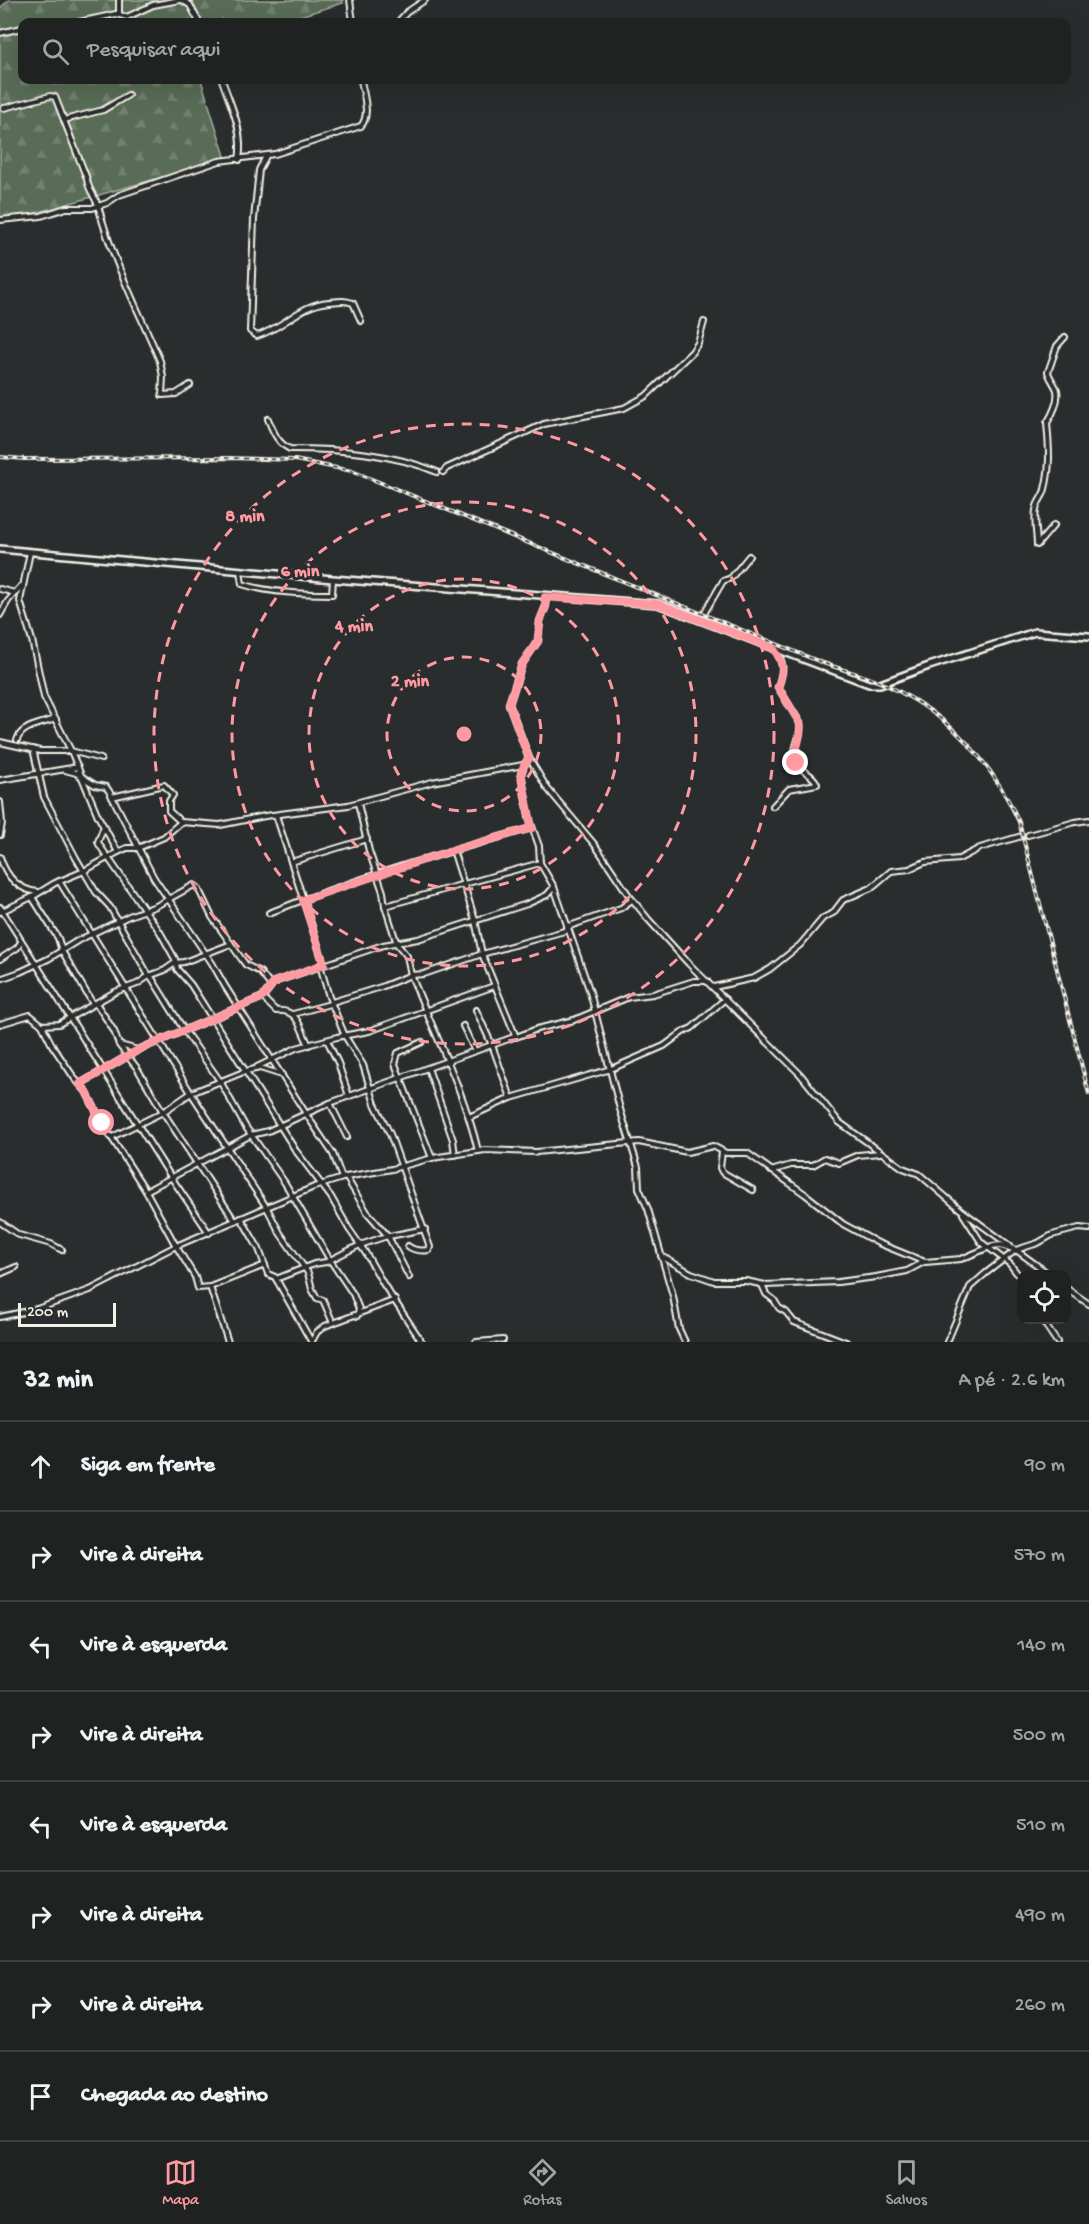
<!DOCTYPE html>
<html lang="pt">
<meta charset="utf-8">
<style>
body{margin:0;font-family:"Gochi Hand",sans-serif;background:#282a2a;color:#f1f3f6}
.controls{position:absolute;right:18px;bottom:18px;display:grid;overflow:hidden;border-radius:12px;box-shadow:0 6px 24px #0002}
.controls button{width:54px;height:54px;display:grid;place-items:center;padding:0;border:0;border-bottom:2px solid #3d3f40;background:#202222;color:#f1f3f6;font:30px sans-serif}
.scale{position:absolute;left:18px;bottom:15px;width:98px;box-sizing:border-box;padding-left:6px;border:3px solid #f4f1e8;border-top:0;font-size:16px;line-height:21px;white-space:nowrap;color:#f4f1e8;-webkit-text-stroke:4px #2a2d2e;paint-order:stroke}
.stop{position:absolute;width:18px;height:18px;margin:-14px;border:4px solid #ff9aa2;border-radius:50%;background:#fff}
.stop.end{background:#ff9aa2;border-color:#fff;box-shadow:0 2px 6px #0008}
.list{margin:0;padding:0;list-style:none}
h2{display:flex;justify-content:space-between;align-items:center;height:78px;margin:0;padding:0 24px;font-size:26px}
h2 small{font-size:20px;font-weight:400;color:#a2a4a5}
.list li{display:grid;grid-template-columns:39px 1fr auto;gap:18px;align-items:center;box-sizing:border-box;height:90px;padding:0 24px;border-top:2px solid #3d3f40}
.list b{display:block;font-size:22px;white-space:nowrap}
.list em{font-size:20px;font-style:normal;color:#a2a4a5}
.icon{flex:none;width:33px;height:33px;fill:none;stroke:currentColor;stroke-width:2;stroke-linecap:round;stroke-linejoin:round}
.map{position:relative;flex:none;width:1089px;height:1342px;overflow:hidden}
.search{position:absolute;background:#202222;box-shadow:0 6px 24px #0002;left:18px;right:18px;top:18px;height:66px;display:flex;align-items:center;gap:15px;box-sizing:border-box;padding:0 21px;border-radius:12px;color:#a2a4a5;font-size:22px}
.sheet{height:798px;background:#202222}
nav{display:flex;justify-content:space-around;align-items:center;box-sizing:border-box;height:84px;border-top:2px solid #3d3f40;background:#202222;font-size:16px;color:#a2a4a5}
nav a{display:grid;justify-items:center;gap:3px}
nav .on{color:#ff9aa2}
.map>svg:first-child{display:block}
.forest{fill:url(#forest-firs);stroke:#a6aea0;stroke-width:1.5}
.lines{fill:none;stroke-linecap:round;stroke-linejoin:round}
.street-casing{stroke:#f4f1e8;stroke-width:8}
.secondary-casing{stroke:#f4f1e8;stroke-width:10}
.street{stroke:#2a2d2e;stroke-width:4}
.secondary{stroke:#2a2d2e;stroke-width:5}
.rail-casing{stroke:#f4f1e8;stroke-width:4}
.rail{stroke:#2a2d2e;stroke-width:1.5;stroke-dasharray:4.5;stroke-linecap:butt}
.route{stroke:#ff9aa2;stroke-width:8}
.ring{fill:none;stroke:#ff9aa2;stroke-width:3;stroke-dasharray:10 8}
.centre{fill:#ff9aa2;stroke:#2a2d2e;stroke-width:3}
.ring-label{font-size:18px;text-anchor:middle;font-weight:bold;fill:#ff9aa2;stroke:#2a2d2e;stroke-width:6;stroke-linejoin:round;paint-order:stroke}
</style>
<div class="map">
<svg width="1089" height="1342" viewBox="0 0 1089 1342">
<defs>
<pattern id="forest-firs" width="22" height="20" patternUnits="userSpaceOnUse" patternTransform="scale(1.5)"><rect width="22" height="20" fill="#586c57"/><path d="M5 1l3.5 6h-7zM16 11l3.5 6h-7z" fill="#71816f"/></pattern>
</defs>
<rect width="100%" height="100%" fill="#2a2d2e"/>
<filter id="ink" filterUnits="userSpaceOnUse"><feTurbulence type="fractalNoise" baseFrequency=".0167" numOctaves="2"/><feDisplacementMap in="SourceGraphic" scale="12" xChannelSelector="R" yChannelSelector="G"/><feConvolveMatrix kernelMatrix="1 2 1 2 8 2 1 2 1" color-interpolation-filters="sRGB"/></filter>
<g filter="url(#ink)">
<polygon class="forest" points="9,0 343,0 343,3 280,22 22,22 22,80 201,80 226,159 0,223 0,8"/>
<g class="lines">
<g class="street-casing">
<g id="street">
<polyline points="119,0 119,14"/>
<polyline points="182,0 190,5 199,22"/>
<polyline points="350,0 353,22"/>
<polyline points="38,22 45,22"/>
<polyline points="79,22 116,14 127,17 153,5 180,0"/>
<polyline points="398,22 407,12 425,0"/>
<polyline points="0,33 22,28"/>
<path d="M222,80C231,106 244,131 239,160"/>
<path d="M4,108L50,96L55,97L87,179C88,191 97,198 99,209C113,262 139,311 160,361L163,377L162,395L176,394L190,385"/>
<polyline points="64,120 103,110 128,95"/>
<path d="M266,156L259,170L254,219L250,331L257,336C286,327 298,305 329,302C339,301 344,300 353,303L361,321"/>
<path d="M0,220L41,216L66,208H92L107,203L119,195L219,161L275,154L361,126C371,114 363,94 361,80"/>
<path d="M268,419C273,431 277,443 290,449C339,449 391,453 437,472"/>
<polyline points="443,472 447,468 544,424 624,408 646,396 692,352 698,343 704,322"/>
<polyline points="1038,544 1054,525"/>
<path d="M1037,545C1037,533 1033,517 1037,506C1039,500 1044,495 1045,489C1051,465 1049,447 1047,423C1052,415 1059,401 1057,390C1055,384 1050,379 1048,372L1057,346L1065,337"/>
<polyline points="30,552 20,601 32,640 44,697 71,751 98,816 118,852"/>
<path d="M240,571L242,584C270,593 302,594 332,594L333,579"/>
<polyline points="0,589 15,593"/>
<polyline points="545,597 546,606 540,621 538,641 522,664 509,704 529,758 547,788 595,845 628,894 648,919 689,964 800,1074 839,1122 903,1168 919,1174 961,1210 1010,1246"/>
<polyline points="705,612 723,581 731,578 749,556"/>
<polyline points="0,615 8,601 21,586"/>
<path d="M17,740C21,726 43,723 56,719"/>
<polyline points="0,742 40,751 71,751 101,759"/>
<polyline points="33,749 44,797 76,858 96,892 110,907 149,976"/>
<polyline points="529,758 524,765 521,774 530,821 539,846 540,863 554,887 590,992 620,1109 638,1167 639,1188 648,1209 673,1296 679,1329 685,1342"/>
<polyline points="65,770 76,773 95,785 106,787 109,791 154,878 212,963 225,986 305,1112"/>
<polyline points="0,780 78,767"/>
<polyline points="112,797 164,785 173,795 169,801 169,811 181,822"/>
<polyline points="0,802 2,823 0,835"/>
<polyline points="358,803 369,851 383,892 385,906 397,944 407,956 411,975 424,974 482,954 568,930"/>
<path d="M773,806L789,789L817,784C814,774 801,772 796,763C790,751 803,736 800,723L778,687C784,670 785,663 774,648"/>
<polyline points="276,815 324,964"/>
<polyline points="104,826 98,842 100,846 160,932 175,959 177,969 191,985 296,1151 331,1197 349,1229 365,1252 384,1285 422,1342"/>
<polyline points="1028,835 1075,822 1089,820"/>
<polyline points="453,850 475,920 482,954 516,1037 537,1029 574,1020 629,997 653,994 694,981 707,981"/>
<path d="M0,857C6,876 18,890 38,892"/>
<polyline points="291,862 367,839"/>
<polyline points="59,881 191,1093 267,1208 280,1233 308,1273 312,1289 317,1298 323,1300 333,1323"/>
<polyline points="32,897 58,938 62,951 93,1004"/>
<polyline points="385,906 540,863"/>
<polyline points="0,907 171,1177 209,1233"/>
<polyline points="0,912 32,897 55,883 84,871 118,852 127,848 138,848 164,837 181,822 220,825 265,816 348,805 432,782 523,765"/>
<path d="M269,913C354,879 443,853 532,828"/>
<polyline points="567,927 621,908 632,900"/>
<polyline points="0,959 17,948 21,942"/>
<path d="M320,965L329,997L345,1036L363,1065L375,1104L390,1134L430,1247L429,1250C422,1251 414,1251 408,1246"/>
<polyline points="150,975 184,1030 220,1081 245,1126 285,1183 330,1260 353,1294 359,1309 357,1316"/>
<polyline points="0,979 20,972 48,959 77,941 129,916 156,906 194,885 198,888 212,917 243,961 246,965 260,972 271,986"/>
<polyline points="714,987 754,978 770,969 800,945 823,918 833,913 843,900 871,888 891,871 909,869 925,862 959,859 980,848 1022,836"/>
<path d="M262,997L276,1011C299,1009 299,1027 309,1045"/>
<polyline points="96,1003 114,1031 119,1045 137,1068 163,1112 235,1221"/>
<polyline points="476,1010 492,1045 511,1098"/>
<path d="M293,1014L330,1004L332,1002L381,987L411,975C434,1033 464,1090 478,1151"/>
<polyline points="0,1024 30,1015 42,1025 59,1024 115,992 137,984 149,976 165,970 175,963 184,962 231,944"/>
<polyline points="42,1025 52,1045 75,1079 86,1091 102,1123 146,1191 176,1246 195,1277 198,1288 210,1287 265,1265"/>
<polyline points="463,1026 475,1051"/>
<polyline points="327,1040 338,1063 349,1096"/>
<polyline points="422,1042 398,1053 395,1064 432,1158"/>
<polyline points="120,1045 138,1050"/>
<polyline points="257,1067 296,1048 337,1037 369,1031 494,986"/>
<polyline points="428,1068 453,1140 455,1155"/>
<polyline points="80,1084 138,1050 263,997 274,982 383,945 418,939 527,904 547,895 554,887"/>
<polyline points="330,1103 347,1137"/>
<polyline points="306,1114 333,1154 342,1178"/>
<polyline points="469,1117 511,1098 611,1069 664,1046 683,1032 692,1028 725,999"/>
<polyline points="112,1137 163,1112 191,1093 246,1071 260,1068 282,1075"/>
<polyline points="722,1152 720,1168 722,1172 753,1190"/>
<polyline points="771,1171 791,1165 813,1165 825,1158 839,1163 858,1155 880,1153"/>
<polyline points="346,1177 367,1212 388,1236 409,1277"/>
<polyline points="146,1191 251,1135 268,1131 330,1103 514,1037"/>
<polyline points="963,1214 981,1242 1010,1264 1022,1280"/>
<polyline points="241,1218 259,1249 268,1274 275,1277 311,1341"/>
<polyline points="0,1222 19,1235 51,1244 62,1250"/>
<polyline points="1016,1250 1049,1274"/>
<polyline points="661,1256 691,1273 714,1281 746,1281 765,1285 838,1282 876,1277 907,1271 924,1262"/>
<polyline points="0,1274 16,1267"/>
<polyline points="276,1279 314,1264 326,1262 360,1245 384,1237 425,1229"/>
<polyline points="762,1285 766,1294 774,1300 779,1308 786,1312 794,1322 846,1342"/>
<polyline points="210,1287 228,1342"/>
<polyline points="1066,1288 1089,1304"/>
<polyline points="0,1317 37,1309 90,1290 176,1246 314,1187 346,1177 392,1169 432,1158 485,1150 536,1152 639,1142 687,1152 713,1146 726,1153 747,1153 805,1194 843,1224 878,1243 925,1262 961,1259 992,1246 1001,1245 1016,1250"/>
<polyline points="1042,1320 1057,1342"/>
<polyline points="312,1341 317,1332 325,1326 395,1300"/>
<polyline points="476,1342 503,1340"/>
<polyline points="947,1342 970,1287 986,1273 1016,1250 1038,1243 1052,1235 1079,1228 1089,1229"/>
</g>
</g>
<g class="secondary-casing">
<polyline id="secondary" points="0,549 333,579 658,604 869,684 880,684 929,666 1035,632 1089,636"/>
</g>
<use href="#street" class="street"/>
<use href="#secondary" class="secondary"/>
<g class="rail-casing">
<path id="rail" d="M0,457L24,459L230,458L295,460L352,471L823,663C843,670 865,675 884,684C946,712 991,760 1019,822L1089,1094"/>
</g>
<use href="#rail" class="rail"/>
</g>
</g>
<g class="lines" filter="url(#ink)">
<path class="route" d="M102,1123L86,1091L80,1084L138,1050L263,997L274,982L324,964L303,900L453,850L532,828L521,774L524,765L529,759L509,704L522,664L538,641L540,621L546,606L545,597L658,604L773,648C784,663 784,670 778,687L800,723C803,737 793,749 796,763"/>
</g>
<g class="ring">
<circle cx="464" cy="734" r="77"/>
<circle cx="464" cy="734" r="155"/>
<circle cx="464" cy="734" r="232"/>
<circle cx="464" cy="734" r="310"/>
</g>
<circle cx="464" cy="734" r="9" class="centre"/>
<g class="ring-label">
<text x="245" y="521">8 min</text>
<text x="300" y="576">6 min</text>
<text x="354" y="631">4 min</text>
<text x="410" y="686">2 min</text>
</g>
</svg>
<div class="controls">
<button><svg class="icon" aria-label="locate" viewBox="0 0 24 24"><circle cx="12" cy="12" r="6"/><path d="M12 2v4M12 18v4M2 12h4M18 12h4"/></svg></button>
</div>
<div class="scale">200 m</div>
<div class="stop" style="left:102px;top:1123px"></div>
<div class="stop end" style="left:796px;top:763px"></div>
<div class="search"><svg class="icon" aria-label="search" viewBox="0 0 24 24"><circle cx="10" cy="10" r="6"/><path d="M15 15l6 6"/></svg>Pesquisar aqui</div>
</div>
<section class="sheet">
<h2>32 min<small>A pé · 2.6 km</small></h2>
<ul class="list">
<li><svg class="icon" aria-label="ahead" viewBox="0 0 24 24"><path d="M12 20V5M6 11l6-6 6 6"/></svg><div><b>Siga em frente</b></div><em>90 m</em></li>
<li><svg class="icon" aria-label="right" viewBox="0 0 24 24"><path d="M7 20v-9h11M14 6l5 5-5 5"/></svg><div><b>Vire à direita</b></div><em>570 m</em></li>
<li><svg class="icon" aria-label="left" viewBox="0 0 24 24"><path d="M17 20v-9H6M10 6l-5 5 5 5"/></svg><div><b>Vire à esquerda</b></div><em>140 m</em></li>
<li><svg class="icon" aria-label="right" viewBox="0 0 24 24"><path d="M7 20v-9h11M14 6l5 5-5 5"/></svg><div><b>Vire à direita</b></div><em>500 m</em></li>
<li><svg class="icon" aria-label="left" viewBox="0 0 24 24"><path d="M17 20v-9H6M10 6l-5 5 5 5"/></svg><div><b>Vire à esquerda</b></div><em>510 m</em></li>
<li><svg class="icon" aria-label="right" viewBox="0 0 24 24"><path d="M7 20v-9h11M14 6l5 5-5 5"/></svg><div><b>Vire à direita</b></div><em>490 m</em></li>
<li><svg class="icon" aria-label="right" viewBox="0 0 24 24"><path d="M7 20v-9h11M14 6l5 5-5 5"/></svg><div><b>Vire à direita</b></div><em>260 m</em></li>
<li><svg class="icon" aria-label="arrive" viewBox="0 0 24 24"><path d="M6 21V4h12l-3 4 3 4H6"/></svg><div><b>Chegada ao destino</b></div></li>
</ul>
</section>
<nav>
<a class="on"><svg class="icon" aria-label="map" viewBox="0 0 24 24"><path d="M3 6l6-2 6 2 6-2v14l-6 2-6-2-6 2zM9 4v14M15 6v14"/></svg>Mapa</a>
<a><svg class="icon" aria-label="directions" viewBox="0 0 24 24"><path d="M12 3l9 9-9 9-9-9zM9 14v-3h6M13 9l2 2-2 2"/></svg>Rotas</a>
<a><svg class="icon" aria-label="saved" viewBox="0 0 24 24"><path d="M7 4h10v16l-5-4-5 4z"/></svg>Salvos</a>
</nav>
